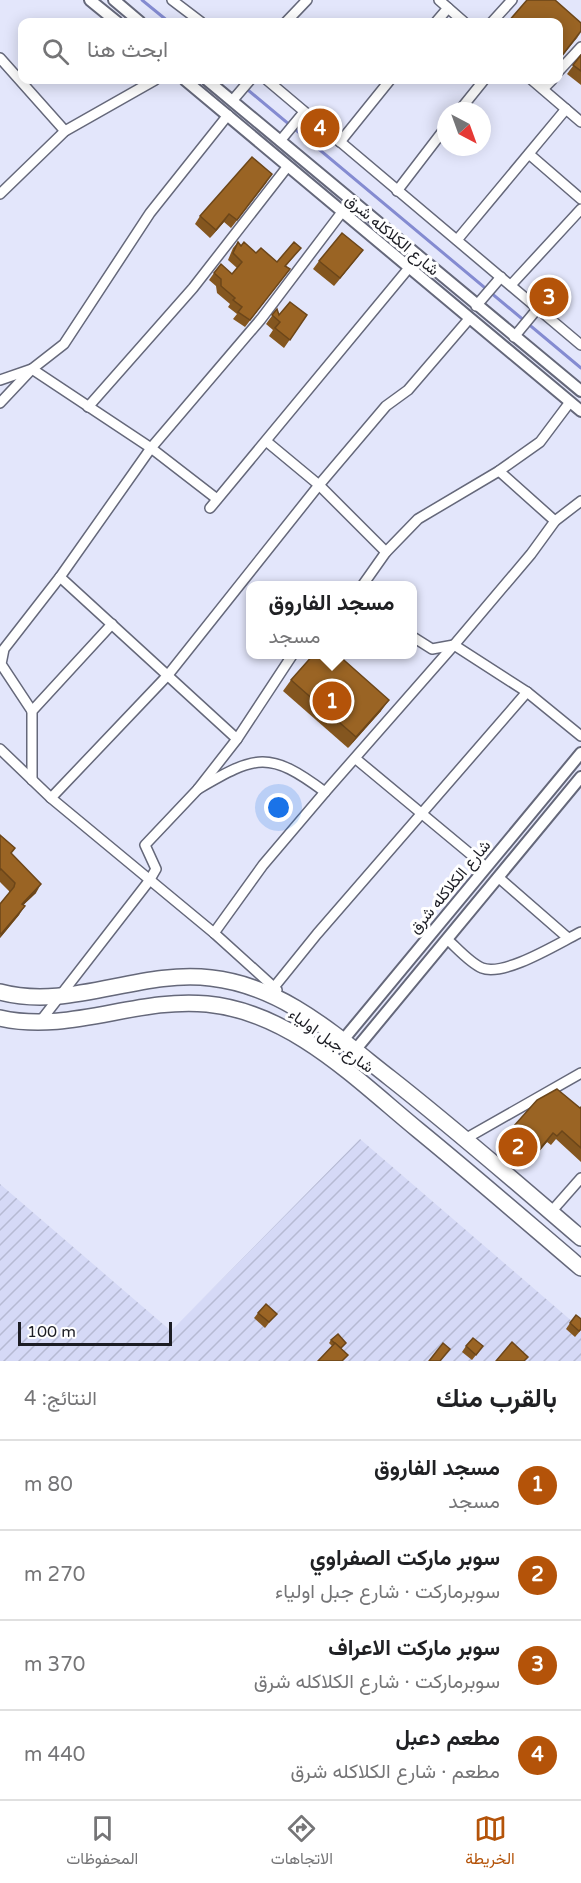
<!DOCTYPE html>
<html lang="ar">
<meta charset="utf-8">
<style>
body{margin:0;font-family:"Varela Round",Vazirmatn,sans-serif;background:#f2f2f2;color:#202124;direction:rtl}
.compass{position:absolute;left:437px;top:102px;width:54px;height:54px;border-radius:50%;background:#fff;box-shadow:0 3px 15px #0003;rotate:139deg}
.scale{position:absolute;left:18px;bottom:15px;width:154px;box-sizing:border-box;padding-left:6px;border:3px solid #1c1d24;border-top:0;font-size:16px;line-height:21px;white-space:nowrap;color:#1c1d24;-webkit-text-stroke:4px #fff;paint-order:stroke}
.you{position:absolute;left:279px;top:808px;width:21px;height:21px;margin:-15px;border:4px solid #fff;border-radius:50%;background:#1a73e8;box-shadow:0 0 0 9px #1a73e833}
.badge{display:grid;place-items:center;width:39px;height:39px;border-radius:50%;background:#b45309;color:#fff;font-size:20px;font-weight:700}
.pin{position:absolute;translate:-50% -50%;border:3px solid #fff;box-shadow:0 2px 6px #0006}
.popup{position:absolute;left:246px;top:581px;width:171px;height:78px;box-sizing:border-box;display:grid;place-content:center;border-radius:12px;background:#fff;filter:drop-shadow(0 2px 4px #0005);font-size:20px;white-space:nowrap;color:#757577}
.popup b{font-size:22px;color:#202124}
.popup::after{content:'';position:absolute;left:50%;top:100%;margin-left:-12px;border:12px solid transparent;border-top-color:#fff}
.list{margin:0;padding:0;list-style:none}
h2{display:flex;justify-content:space-between;align-items:center;height:78px;margin:0;padding:0 24px;font-size:26px}
h2 small{font-size:20px;font-weight:400;color:#757577}
.list li{display:grid;grid-template-columns:39px 1fr auto;gap:18px;align-items:center;box-sizing:border-box;height:90px;padding:0 24px;border-top:2px solid #e0e0e0}
.list b{display:block;font-size:22px;white-space:nowrap}
.list p{margin:0;font-size:20px;white-space:nowrap;color:#757577}
.list em{font-size:20px;font-style:normal;color:#757577}
.icon{flex:none;width:33px;height:33px;fill:none;stroke:currentColor;stroke-width:2;stroke-linecap:round;stroke-linejoin:round}
.map{position:relative;flex:none;width:581px;height:1361px;overflow:hidden;direction:ltr}
.search{position:absolute;background:#fff;box-shadow:0 3px 15px #0003;left:18px;right:18px;top:18px;height:66px;display:flex;align-items:center;gap:15px;box-sizing:border-box;padding:0 21px;border-radius:12px;color:#757577;font-size:22px}
.sheet{height:438px;background:#fff}
nav{display:flex;justify-content:space-around;align-items:center;box-sizing:border-box;height:84px;border-top:2px solid #e0e0e0;background:#fff;font-size:16px;color:#757577}
nav a{display:grid;justify-items:center;gap:3px}
nav .on{color:#b45309}
.map>svg:first-child{display:block}
.industrial{fill:url(#industrial-furrows)}
.lines{fill:none;stroke-linecap:round;stroke-linejoin:round}
.stream{stroke:#848bd1;stroke-width:3}
.minor-casing{stroke:#65687a;stroke-width:12}
.tertiary-casing{stroke:#65687a;stroke-width:14}
.trunk-casing{stroke:#65687a;stroke-width:18}
.minor{stroke:#fff;stroke-width:9}
.tertiary{stroke:#fff;stroke-width:10}
.trunk{stroke:#fff;stroke-width:15}
.wall{fill:#84561f}
.shaded-wall{fill:#6c4619}
.building{fill:#9a6424;stroke:#6c4619;stroke-width:1.5}
.labels{text-anchor:middle;dominant-baseline:central;stroke-width:6;stroke-linejoin:round;paint-order:stroke}
.street-label{font-size:16px;fill:#1c1d24;stroke:#fff}
</style>
<div class="map">
<svg width="581" height="1361" viewBox="0 0 581 1361">
<defs>
<pattern id="industrial-furrows" width="10" height="10" patternUnits="userSpaceOnUse" patternTransform="scale(1.5)"><rect width="10" height="10" fill="#d5d9f6"/><path d="M-1 1l2-2M0 10L10 0M9 11l2-2" fill="none" stroke="#b6bad3"/></pattern>
</defs>
<rect width="100%" height="100%" fill="#e3e6fb"/>
<polygon class="industrial" points="360,1139 581,1329 581,1361 0,1361 0,1184 171,1331"/>
<g class="lines">
<g class="stream">
<polyline points="142,0 169,22"/>
<polyline points="236,80 581,368"/>
</g>
<g class="minor-casing">
<g id="minor">
<polyline points="172,0 201,22"/>
<polyline points="439,0 464,22"/>
<polyline points="286,22 307,0"/>
<polyline points="436,22 448,8"/>
<polyline points="492,22 512,0"/>
<polyline points="0,58 65,131"/>
<polyline points="558,72 581,47"/>
<polyline points="267,80 581,345"/>
<polyline points="532,80 581,122"/>
<polyline points="543,89 552,80"/>
<polyline points="232,101 250,80"/>
<polyline points="459,111 484,80"/>
<polyline points="280,141 304,112"/>
<polyline points="340,142 390,80"/>
<polyline points="529,154 581,199"/>
<polyline points="397,191 446,127"/>
<polyline points="0,194 65,131 155,80"/>
<polyline points="457,240 566,109"/>
<polyline points="511,285 581,209"/>
<polyline points="476,306 501,277"/>
<polyline points="514,337 538,308"/>
<polyline points="0,380 32,369 151,448 217,499"/>
<polyline points="0,403 32,369 64,344 150,213 228,115"/>
<polyline points="88,407 193,288 288,166"/>
<polyline points="266,441 319,485 386,552"/>
<polyline points="499,471 555,521"/>
<polyline points="210,508 408,269"/>
<polyline points="60,577 237,739"/>
<polyline points="362,586 386,552 418,519 499,471 540,442 570,402"/>
<polyline points="413,637 432,649 454,645 527,692 581,736"/>
<polyline points="32,711 1,664 4,649 60,577 151,448 261,319 342,212"/>
<polyline points="0,749 51,798 214,933 277,990"/>
<polyline points="356,759 486,867"/>
<polyline points="32,780 32,711 112,624"/>
<path d="M198,789C256,755 269,750 325,792L454,645L531,554L555,521L581,501"/>
<polyline points="51,798 168,675 319,485 386,406 408,390 469,319"/>
<polyline points="498,877 568,938"/>
<polyline points="214,933 263,865 325,792"/>
<path d="M447,939C457,948 470,963 482,968C505,977 560,942 581,932"/>
<polyline points="275,986 317,934 527,692"/>
<polyline points="39,1023 149,881 156,869 145,845 198,789 237,739 293,654"/>
<polyline points="465,1139 581,1073"/>
<polyline points="551,1212 581,1178"/>
</g>
</g>
<g class="tertiary-casing">
<g id="tertiary">
<polyline points="90,0 117,22"/>
<polyline points="114,0 140,22"/>
<polyline points="185,80 581,411"/>
<polyline points="207,80 581,391"/>
<polyline points="329,1057 581,753"/>
<polyline points="342,1066 581,777"/>
</g>
</g>
<g class="trunk-casing">
<g id="trunk">
<path d="M0,992C70,1011 140,969 211,978C283,986 335,1035 390,1078C455,1129 518,1184 581,1238"/>
<path d="M0,1018C70,1034 137,997 207,1004C291,1012 356,1079 418,1130C473,1175 527,1222 581,1268"/>
</g>
</g>
<use href="#minor" class="minor"/>
<use href="#tertiary" class="tertiary"/>
<use href="#trunk" class="trunk"/>
</g>
<g class="wall">
<polygon points="581,55 581,85 567,74"/>
<polygon points="267,182 231,228 224,222 210,238 195,224 200,216"/>
<polygon points="238,242 241,246 277,262 301,248 286,266 290,269 245,327 233,319 237,314 228,307 230,304 217,293 216,286 209,280 214,273 232,274 237,268 228,260 233,248"/>
<polygon points="363,250 334,286 313,269 319,261"/>
<polygon points="277,309 279,315 307,315 284,348 269,336 273,330 266,324"/>
<polygon points="291,680 381,711 348,748 283,691"/>
<polygon points="0,835 15,848 11,853 36,893 23,905 19,915 0,938 0,904 9,893 9,891 0,882"/>
<polygon points="581,1107 581,1162 556,1139 551,1145 547,1142 527,1166 501,1143 506,1135"/>
<polygon points="258,1313 272,1319 265,1328 254,1318"/>
<polygon points="570,1323 581,1330 575,1337 566,1329"/>
<polygon points="331,1340 344,1345 341,1348 332,1346 329,1343"/>
<polygon points="466,1346 483,1346 472,1360 462,1352"/>
</g>
<g class="shaded-wall">
<polygon points="581,32 577,38 558,61 558,60"/>
<polygon points="229,214 224,222 210,238 216,230"/>
<polygon points="363,250 357,258 334,286 340,278"/>
<polygon points="389,700 381,711 348,748 356,737"/>
<polygon points="41,884 36,893 16,912 22,904"/>
<polygon points="25,906 19,915 0,938 1,934"/>
<polygon points="553,1133 547,1142 527,1166 533,1157"/>
</g>
<g class="building">
<polygon points="527,0 555,0 581,23 581,31 561,57 558,63 558,22 508,22"/>
<polygon points="581,55 581,71 573,65"/>
<polygon points="252,157 272,174 237,220 229,214 216,230 200,216"/>
<polygon points="342,233 363,250 340,278 319,261"/>
<polygon points="238,242 241,246 244,242 256,253 261,248 277,262 294,242 301,248 285,266 290,269 250,320 238,312 242,307 233,300 235,298 221,286 221,279 214,273 221,264 232,274 242,262 233,253"/>
<polygon points="290,302 307,315 290,340 275,328 280,322 272,315 277,309 279,315"/>
<polygon points="314,654 337,654 389,700 356,737 291,680"/>
<polygon points="0,835 15,848 11,853 41,884 22,904 25,906 1,934 0,933 0,904 14,887 15,883 1,869 0,870"/>
<polygon points="557,1089 580,1108 581,1107 581,1148 562,1131 557,1136 553,1133 533,1157 506,1135 537,1100"/>
<polygon points="266,1304 277,1314 269,1322 258,1313"/>
<polygon points="576,1315 581,1319 581,1329 579,1331 570,1323"/>
<polygon points="338,1334 346,1343 341,1348 331,1340"/>
<polygon points="473,1338 483,1346 476,1355 466,1346"/>
<polygon points="512,1342 528,1357 524,1361 496,1361"/>
<polygon points="335,1343 348,1355 342,1361 318,1361"/>
<polygon points="443,1343 450,1349 440,1361 429,1361"/>
</g>
<g class="labels">
<g class="street-label">
<text transform="translate(392 235) rotate(40)">شارع الكلاكله شرق</text>
<text transform="translate(450 887) rotate(-50)">شارع الكلاكله شرق</text>
<text transform="translate(331 1041) rotate(35)">شارع جبل اولياء</text>
</g>
</g>
</svg>
<svg class="compass" viewBox="-18 -18 36 36"><path d="M0-13l5 13h-10z" fill="#e53935"/><path d="M0 13l5-13h-10z" fill="#757577"/></svg>
<div class="scale">100 m</div>
<div class="you"></div>
<div class="pin badge" style="left:332px;top:701px">1</div>
<div class="popup"><b>مسجد الفاروق</b>مسجد</div>
<div class="pin badge" style="left:518px;top:1147px">2</div>
<div class="pin badge" style="left:549px;top:297px">3</div>
<div class="pin badge" style="left:320px;top:128px">4</div>
<div class="search"><svg class="icon" aria-label="search" viewBox="0 0 24 24"><circle cx="10" cy="10" r="6"/><path d="M15 15l6 6"/></svg>ابحث هنا</div>
</div>
<section class="sheet">
<h2>بالقرب منك<small>النتائج: 4</small></h2>
<ul class="list">
<li><span class="badge">1</span><div><b>مسجد الفاروق</b><p>مسجد</p></div><em>80 m</em></li>
<li><span class="badge">2</span><div><b>سوبر ماركت الصفراوي</b><p>سوبرماركت · شارع جبل اولياء</p></div><em>270 m</em></li>
<li><span class="badge">3</span><div><b>سوبر ماركت الاعراف</b><p>سوبرماركت · شارع الكلاكله شرق</p></div><em>370 m</em></li>
<li><span class="badge">4</span><div><b>مطعم دعبل</b><p>مطعم · شارع الكلاكله شرق</p></div><em>440 m</em></li>
</ul>
</section>
<nav>
<a class="on"><svg class="icon" aria-label="map" viewBox="0 0 24 24"><path d="M3 6l6-2 6 2 6-2v14l-6 2-6-2-6 2zM9 4v14M15 6v14"/></svg>الخريطة</a>
<a><svg class="icon" aria-label="directions" viewBox="0 0 24 24"><path d="M12 3l9 9-9 9-9-9zM9 14v-3h6M13 9l2 2-2 2"/></svg>الاتجاهات</a>
<a><svg class="icon" aria-label="saved" viewBox="0 0 24 24"><path d="M7 4h10v16l-5-4-5 4z"/></svg>المحفوظات</a>
</nav>
